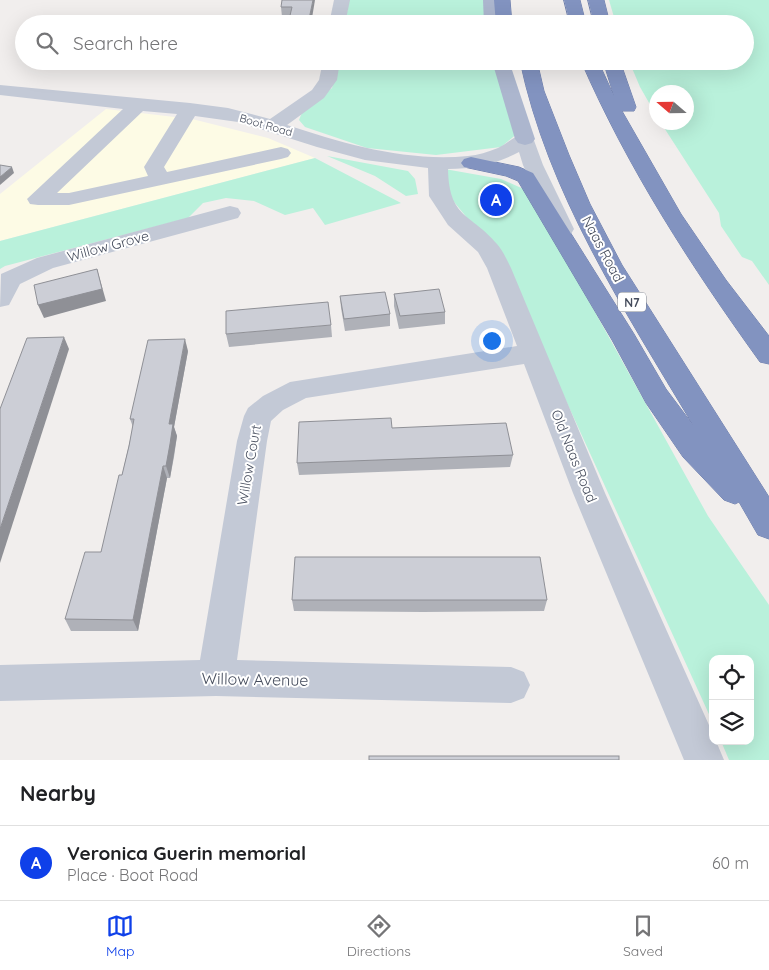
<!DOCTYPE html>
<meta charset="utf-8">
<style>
body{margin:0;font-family:Quicksand,sans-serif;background:#f6f6f6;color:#202124}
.controls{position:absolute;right:15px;bottom:15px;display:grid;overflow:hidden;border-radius:10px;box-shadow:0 5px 20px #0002}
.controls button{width:45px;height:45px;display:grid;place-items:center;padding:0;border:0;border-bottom:1px solid #e0e0e0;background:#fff;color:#202124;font:25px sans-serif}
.compass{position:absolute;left:649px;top:85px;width:45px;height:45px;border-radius:50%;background:#fff;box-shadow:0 5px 20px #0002;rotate:290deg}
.you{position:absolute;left:491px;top:340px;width:18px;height:18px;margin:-12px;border:4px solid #fff;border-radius:50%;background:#1a73e8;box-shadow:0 0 0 8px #1a73e833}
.badge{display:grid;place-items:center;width:32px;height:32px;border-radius:50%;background:#0f40e9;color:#fff;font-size:16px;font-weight:700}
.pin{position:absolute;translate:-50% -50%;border:2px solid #fff;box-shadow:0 1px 5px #0006}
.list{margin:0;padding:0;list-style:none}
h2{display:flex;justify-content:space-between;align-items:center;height:65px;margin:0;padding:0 20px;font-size:21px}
h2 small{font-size:16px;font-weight:400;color:#757577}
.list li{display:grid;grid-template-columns:32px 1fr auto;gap:15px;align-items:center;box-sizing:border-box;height:75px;padding:0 20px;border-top:1px solid #e0e0e0}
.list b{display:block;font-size:19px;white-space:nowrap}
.list p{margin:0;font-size:16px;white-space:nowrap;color:#757577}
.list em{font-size:16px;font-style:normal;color:#757577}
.icon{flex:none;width:28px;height:28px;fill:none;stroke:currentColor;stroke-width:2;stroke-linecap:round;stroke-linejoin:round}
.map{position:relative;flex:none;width:769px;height:760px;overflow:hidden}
.search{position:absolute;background:#fff;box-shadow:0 5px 20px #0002;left:15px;right:15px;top:15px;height:55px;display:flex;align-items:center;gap:12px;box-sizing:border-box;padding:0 18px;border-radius:28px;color:#757577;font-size:19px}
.sheet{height:140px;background:#fff}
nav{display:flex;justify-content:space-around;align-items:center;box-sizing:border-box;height:70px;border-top:1px solid #e0e0e0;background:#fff;font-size:14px;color:#757577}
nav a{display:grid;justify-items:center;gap:2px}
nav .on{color:#0f40e9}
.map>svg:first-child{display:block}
.commercial{fill:#fdfbe5}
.green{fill:#b9f1db}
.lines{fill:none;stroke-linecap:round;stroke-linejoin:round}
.highway-casing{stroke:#6e7eab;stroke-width:1}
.minor{fill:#c3c9d6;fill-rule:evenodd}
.major{fill:#acb6ce;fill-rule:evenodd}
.highway{fill:#8293c0;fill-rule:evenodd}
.wall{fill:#afb1b8}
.shaded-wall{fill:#8f9096}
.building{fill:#ccced6;stroke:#8f9096}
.labels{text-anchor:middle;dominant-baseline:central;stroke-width:4;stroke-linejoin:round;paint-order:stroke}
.far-street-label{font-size:11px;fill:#454c5c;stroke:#fff}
.shield{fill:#fff;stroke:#7d828d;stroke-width:1}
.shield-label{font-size:12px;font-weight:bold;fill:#454c5c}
.street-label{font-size:14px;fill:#454c5c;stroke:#fff}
.near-street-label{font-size:16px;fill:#454c5c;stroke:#fff}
</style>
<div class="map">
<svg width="769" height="760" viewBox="0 0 769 760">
<rect width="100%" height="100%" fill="#f1eeed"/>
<polygon class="commercial" points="106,109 192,119 268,138 315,158 0,241 0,194"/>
<g class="green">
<polygon points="349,0 488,0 490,24 345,24"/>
<polygon points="609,0 769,0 769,285 752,261 742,257 721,226 719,213 661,123 686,122 686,92 656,92 656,115 640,87 629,61 745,61 745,24 616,24"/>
<polygon points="339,61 496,61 518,133 501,147 436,155 367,148 305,127 299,120 303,110 332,88"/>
<polygon points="327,156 408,171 415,179 418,194 406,196 375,176"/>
<polygon points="315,158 401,203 325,225 313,208 285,215 254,201 226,198 203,203 188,218 5,266 0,269 0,241"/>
<polygon points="439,168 501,179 528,191 708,516 769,605 769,760 729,760 721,741 750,741 750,659 713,659 713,723 521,302 468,219 445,191"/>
</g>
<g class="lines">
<g class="highway-casing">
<g id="highway">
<polygon points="494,0 510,0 512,24 496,24"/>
<polygon points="564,0 580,0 586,24 570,24"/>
<polygon points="588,0 604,0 610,24 594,24"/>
<path d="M520,61H537L544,91L569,155L590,204L622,265L769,497V539L758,535L739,502L735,504L724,500L683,457L646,403L612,340L518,181L506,176L464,167L461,163L464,159L471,157L519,167L533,173L634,334L666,389L693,425C624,309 548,194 520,61Z"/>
<path d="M581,61H598L614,96L603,61H620L636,107L634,111H622L681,214L726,280L769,336V364L760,362C691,266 628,169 581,61Z"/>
</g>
</g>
<g class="minor">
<polygon points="334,0 350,0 345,24 329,24"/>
<path d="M323,61H340L337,80L324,98L287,125C345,144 406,162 468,156C478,155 488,152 498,148C510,142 518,131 532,135L543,165L574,229L571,234L563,236L555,234L552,229L523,165L519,152C497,164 473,169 448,169C449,219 471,213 497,244C503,251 507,260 511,268L605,493L713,734V741H716L724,760H684L573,493L524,364L306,398L283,410L271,421L267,441L237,660L511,667L524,672L530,685L524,698L511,703L216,696L0,701V665L200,660L237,441L244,416L248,408L263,396L290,382L517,346L487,268L478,252L448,225L429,196L428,168L365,160L317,147L238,122L195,116L164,167L167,172L281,147L288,149L291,153L288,157L281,159L69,205H38L30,204L27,199L123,109L0,95V85L190,103L228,108L270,119L312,90L319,80ZM143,111L177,114L144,167L148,176L69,193H57Z"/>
<polygon points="230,206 238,208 241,213 238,218 53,268 20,284 9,305 0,307 1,274 37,258"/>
</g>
<g class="major">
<polygon points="483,0 499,0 500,24 484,24"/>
<polygon points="492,61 509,61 535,139 532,143 525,145 518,143 515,139"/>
</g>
<use href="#highway" class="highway"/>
</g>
<g class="wall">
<polygon points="315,0 290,17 282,17 281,7"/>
<polygon points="280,61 304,61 303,70 281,70"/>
<polygon points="394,294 445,312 445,324 399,329 394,306"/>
<polygon points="340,296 390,314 390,326 345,331 341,308"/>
<polygon points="331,325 332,337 229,347 226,334"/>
<polygon points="188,351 174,427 177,436 174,457 170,478 167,478 138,631 71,631 65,619 101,552 122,475 133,427 130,419"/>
<polygon points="392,428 513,455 510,467 299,475 297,463"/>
<polygon points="292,600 547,600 544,611 423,612 294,611"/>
</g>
<g class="shaded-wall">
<polygon points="313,0 315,0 311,24 308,24"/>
<polygon points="302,61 304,61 303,70"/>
<polygon points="12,167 14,173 0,185 0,177"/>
<polygon points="97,269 106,301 44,318 38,305"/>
<polygon points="64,337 69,349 0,563 0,529"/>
<polygon points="185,339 188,351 174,427 177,436 170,478 166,466 169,424"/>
<polygon points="163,466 167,478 138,631 133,620"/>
</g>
<g class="building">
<polygon points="282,0 313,0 308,24 288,24 292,7 281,7"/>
<polygon points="0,165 12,167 0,177"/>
<polygon points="97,269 102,289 38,305 34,285"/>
<polygon points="439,289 445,312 400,316 394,294"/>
<polygon points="385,292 390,314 344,319 340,296"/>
<polygon points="328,302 331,325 226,334 226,311"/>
<polygon points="64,337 0,529 0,409 27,338"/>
<polygon points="185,339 169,424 173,424 170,444 166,466 163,466 133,620 65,619 85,552 101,552 119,475 122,475 129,446 134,419 130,419 148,340"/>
<polygon points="391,418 392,428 506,423 513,455 297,463 299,422"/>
<polygon points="295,557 540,557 547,600 292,600"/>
<rect x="369" y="756" width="250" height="4"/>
</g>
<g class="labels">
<g class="far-street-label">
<text transform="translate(266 125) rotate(16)">Boot Road</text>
</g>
<rect class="shield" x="618" y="292.5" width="28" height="19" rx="4"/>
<g class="shield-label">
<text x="632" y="302">N7</text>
</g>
<g class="street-label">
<text transform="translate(108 246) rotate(-15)">Willow Grove</text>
<text transform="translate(603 249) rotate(62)">Naas Road</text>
<text transform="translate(574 456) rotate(68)">Old Naas Road</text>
<text transform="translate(249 465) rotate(-80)">Willow Court</text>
</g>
<g class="near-street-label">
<text transform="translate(255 679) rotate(1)">Willow Avenue</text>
</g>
</g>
</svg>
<div class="controls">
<button><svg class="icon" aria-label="locate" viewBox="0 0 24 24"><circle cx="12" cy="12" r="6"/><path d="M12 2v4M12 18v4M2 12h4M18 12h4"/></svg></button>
<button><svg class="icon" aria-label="layers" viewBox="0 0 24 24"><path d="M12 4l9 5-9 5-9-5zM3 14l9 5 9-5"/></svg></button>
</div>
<svg class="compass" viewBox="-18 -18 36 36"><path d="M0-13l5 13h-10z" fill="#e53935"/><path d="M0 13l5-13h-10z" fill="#757577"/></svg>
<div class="you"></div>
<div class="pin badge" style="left:496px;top:200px">A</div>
<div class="search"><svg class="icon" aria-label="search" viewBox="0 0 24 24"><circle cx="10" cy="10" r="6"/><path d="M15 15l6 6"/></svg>Search here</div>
</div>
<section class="sheet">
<h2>Nearby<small></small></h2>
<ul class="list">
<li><span class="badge">A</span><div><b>Veronica Guerin memorial</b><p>Place · Boot Road</p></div><em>60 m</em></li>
</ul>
</section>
<nav>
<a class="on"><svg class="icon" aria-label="map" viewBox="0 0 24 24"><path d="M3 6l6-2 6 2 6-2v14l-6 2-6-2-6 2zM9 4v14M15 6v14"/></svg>Map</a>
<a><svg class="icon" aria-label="directions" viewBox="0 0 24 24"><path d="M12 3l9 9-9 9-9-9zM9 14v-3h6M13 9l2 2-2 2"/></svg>Directions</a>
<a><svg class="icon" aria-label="saved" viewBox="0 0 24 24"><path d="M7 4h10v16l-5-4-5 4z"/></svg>Saved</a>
</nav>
